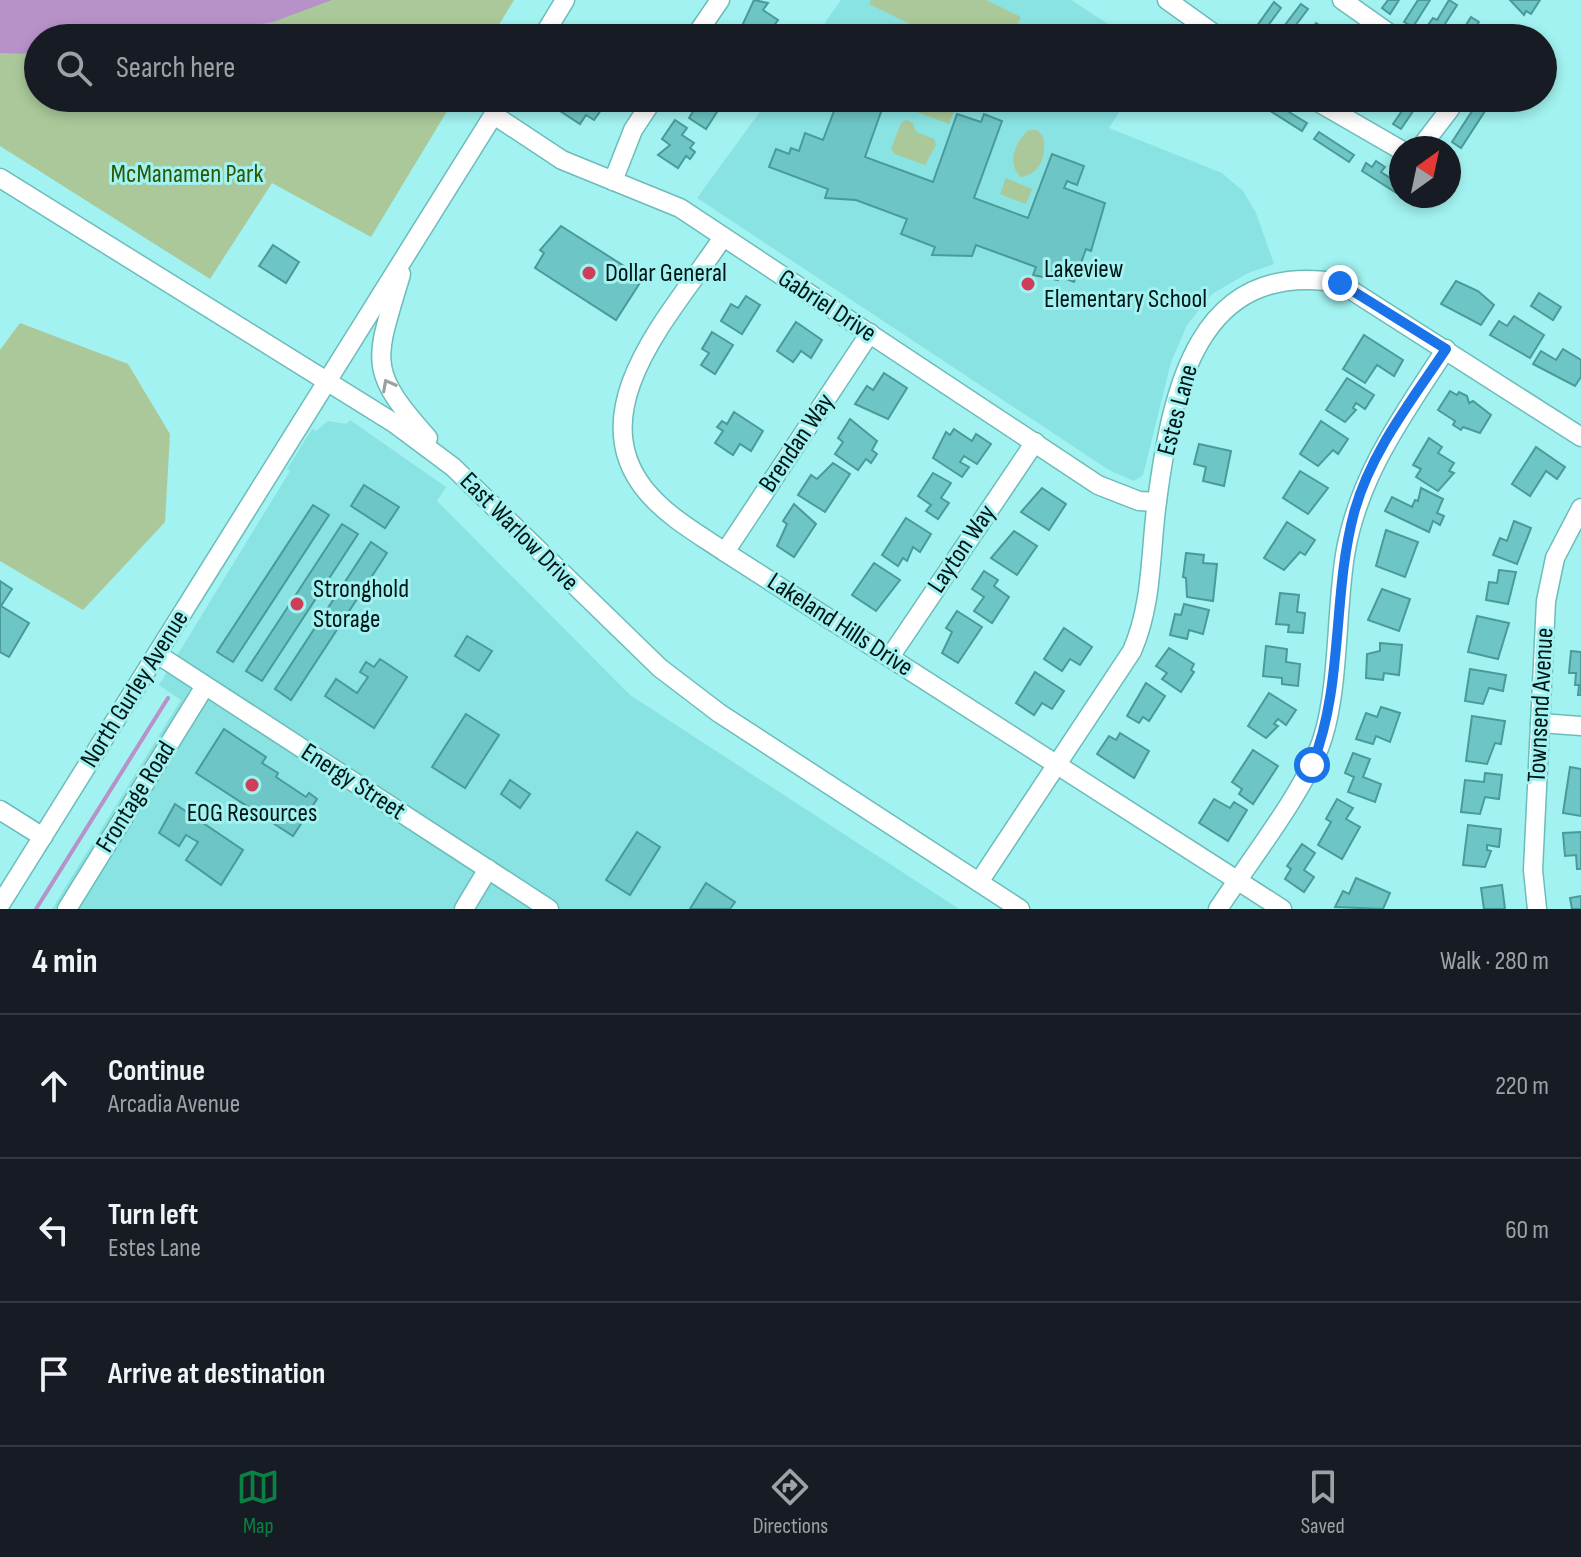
<!DOCTYPE html>
<meta charset="utf-8">
<style>
body{margin:0;font-family:"Sofia Sans Condensed",sans-serif;background:#20242c;color:#f1f3f6}
.compass{position:absolute;left:1389px;top:136px;width:72px;height:72px;border-radius:50%;background:#171b24;box-shadow:0 4px 12px #0003;rotate:33deg}
.stop{position:absolute;width:24px;height:24px;margin:-18px;border:6px solid #1a73e8;border-radius:50%;background:#fff}
.stop.end{background:#1a73e8;border-color:#fff;box-shadow:0 2px 8px #0008}
.list{margin:0;padding:0;list-style:none}
h2{display:flex;justify-content:space-between;align-items:center;height:104px;margin:0;padding:0 32px;font-size:34px}
h2 small{font-size:26px;font-weight:400;color:#9ea1a6}
.list li{display:grid;grid-template-columns:52px 1fr auto;gap:24px;align-items:center;box-sizing:border-box;height:144px;padding:0 32px;border-top:2px solid #363941}
.list b{display:block;font-size:30px;white-space:nowrap}
.list p{margin:0;font-size:26px;white-space:nowrap;color:#9ea1a6}
.list em{font-size:26px;font-style:normal;color:#9ea1a6}
.icon{flex:none;width:44px;height:44px;fill:none;stroke:currentColor;stroke-width:2;stroke-linecap:round;stroke-linejoin:round}
.map{position:relative;flex:none;width:1581px;height:909px;overflow:hidden}
.search{position:absolute;background:#171b24;box-shadow:0 4px 12px #0003;left:24px;right:24px;top:24px;height:88px;display:flex;align-items:center;gap:20px;box-sizing:border-box;padding:0 28px;border-radius:44px;color:#9ea1a6;font-size:30px}
.sheet{height:536px;background:#171b24}
nav{display:flex;justify-content:space-around;align-items:center;box-sizing:border-box;height:112px;border-top:2px solid #363941;background:#171b24;font-size:22px;color:#9ea1a6}
nav a{display:grid;justify-items:center;gap:4px}
nav .on{color:#0b8043}
.map>svg:first-child{display:block}
.built{fill:#89e3e2}
.green{fill:#aac89a}
.water{fill:#b692c8}
.lines{fill:none;stroke-linecap:round;stroke-linejoin:round}
.stream{stroke:#b692c8;stroke-width:4}
.building{fill:#6dc6c5;stroke:#499a99;stroke-width:2}
.minor-casing{stroke:#6cbcbb;stroke-width:21}
.minor{stroke:#fff;stroke-width:18}
.oneway{stroke:#99a1a1}
.route{stroke:#1a73e8;stroke-width:10}
.poi-dot{fill:#ce3e58;stroke:#a1f2f0;stroke-width:3}
.labels{text-anchor:middle;dominant-baseline:central;stroke-width:6;stroke-linejoin:round;paint-order:stroke}
.park-label{font-size:26px;fill:#2c5704;stroke:#a1f2f0}
.poi-label{font-size:26px;fill:#001515;stroke:#a1f2f0;text-anchor:start}
.street-label{font-size:26px;fill:#001515;stroke:#a1f2f0}
</style>
<div class="map">
<svg width="1581" height="909" viewBox="0 0 1581 909">
<rect width="100%" height="100%" fill="#a1f2f0"/>
<g class="built">
<polygon points="841,0 1071,0 1130,38 814,38"/>
<polygon points="770,98 1128,98 1109,128 1222,173 1243,191 1256,213 1274,264 1248,273 1212,294 1187,325 1171,362 1143,475 1134,481 1109,470 697,198"/>
<polygon points="350,420 446,487 437,501 630,695 959,909 52,909 181,700 159,685 290,471 287,469 312,429 316,431 328,421 346,424"/>
</g>
<g class="green">
<polygon points="0,0 514,0 491,38 38,38 38,98 455,98 371,237 272,183 210,279 0,146"/>
<polygon points="871,0 986,0 1021,17 1011,38 939,38 869,4"/>
<polygon points="907,98 955,98 959,99 949,124 904,107"/>
<polygon points="906,120 913,123 916,132 934,139 936,145 925,165 895,154 891,149 901,123"/>
<path d="M1029,130H1037L1043,136C1047,154 1041,174 1021,177C1006,163 1015,142 1029,130Z"/>
<polygon points="1006,178 1032,189 1026,204 1000,194"/>
<polygon points="20,323 128,364 170,434 165,522 83,610 0,561 0,350"/>
</g>
<polygon class="water" points="0,0 332,0 273,22 183,38 38,38 38,54 0,53"/>
<g class="lines">
<polyline class="stream" points="36,909 168,698"/>
</g>
<g class="building">
<polygon points="754,0 768,3 763,10 778,20 765,38 757,38 741,28"/>
<polygon points="1388,0 1399,0 1390,14 1382,8"/>
<polygon points="1418,0 1430,0 1413,27 1404,22"/>
<polygon points="1449,0 1457,5 1436,38 1428,38 1432,27 1428,25 1433,18 1437,20"/>
<polygon points="1510,0 1540,0 1531,14 1526,11 1524,15"/>
<polygon points="1274,2 1281,8 1261,35 1254,30"/>
<polygon points="1301,4 1308,9 1286,38 1275,38"/>
<polygon points="1471,17 1479,22 1469,38 1458,38"/>
<polygon points="1316,23 1324,28 1316,38 1305,38"/>
<polygon points="1496,26 1505,31 1501,38 1489,38"/>
<polygon points="561,98 598,98 606,103 594,120 586,115 580,124 560,111"/>
<polygon points="726,98 706,129 689,118 697,105 689,98"/>
<polygon points="839,98 886,98 865,157 933,182 957,114 981,122 984,114 1002,121 974,198 1028,218 1052,154 1084,166 1077,185 1067,181 1064,188 1105,203 1091,251 1086,249 1074,282 1059,276 1058,280 1033,275 1036,267 976,245 972,256 932,255 935,247 901,234 907,219 856,200 825,198 828,189 769,167 776,149 789,154 791,148 799,151 805,133 823,140"/>
<polygon points="1266,98 1307,123 1302,131 1261,105"/>
<polygon points="1411,98 1422,98 1401,129 1393,124"/>
<polygon points="1478,102 1487,108 1461,148 1452,142"/>
<polygon points="675,120 687,128 682,135 694,143 690,148 695,152 690,159 686,156 678,168 658,155 670,145 662,139"/>
<polygon points="1319,132 1354,155 1349,162 1314,139"/>
<polygon points="1376,161 1385,167 1381,172 1401,185 1398,194 1362,171 1366,163 1372,167"/>
<polygon points="561,226 643,278 616,320 535,268 544,253 540,250"/>
<polygon points="273,245 299,262 286,283 259,266"/>
<polygon points="1456,281 1478,291 1494,305 1481,325 1441,304"/>
<polygon points="1539,293 1561,307 1553,320 1531,306"/>
<polygon points="746,296 760,305 742,334 721,321 731,304 738,308"/>
<polygon points="1514,316 1544,335 1530,358 1490,335 1499,321 1507,326"/>
<polygon points="796,322 822,340 811,358 801,351 793,362 777,351"/>
<polygon points="712,332 733,345 715,374 701,365 709,353 702,349"/>
<polygon points="1364,335 1403,360 1394,376 1377,365 1365,383 1343,369"/>
<polygon points="1563,349 1581,360 1581,377 1575,386 1533,364 1541,351 1556,360"/>
<polygon points="884,373 907,388 888,419 855,404 867,386 873,390"/>
<polygon points="1347,378 1374,395 1365,409 1356,403 1353,408 1356,410 1345,422 1326,410"/>
<polygon points="1450,391 1457,395 1459,392 1467,396 1469,403 1473,401 1491,415 1480,433 1463,427 1461,430 1453,425 1455,421 1438,410"/>
<polygon points="734,412 763,431 751,451 740,444 733,455 715,443 723,431 717,427 722,421 727,424"/>
<polygon points="850,419 877,441 872,450 877,454 871,463 866,459 858,470 835,454 843,442 838,438"/>
<polygon points="1321,421 1348,439 1338,454 1333,450 1318,466 1300,454"/>
<polygon points="954,429 972,441 976,434 991,444 977,464 964,456 960,462 969,467 962,477 933,458 946,432 950,435"/>
<polygon points="1429,438 1442,447 1438,453 1454,463 1449,471 1454,473 1438,491 1416,477 1421,469 1413,465"/>
<polygon points="1199,444 1231,451 1224,486 1203,481 1206,467 1194,464"/>
<polygon points="1536,447 1565,467 1557,479 1546,471 1530,496 1512,484"/>
<polygon points="833,463 850,474 825,512 798,495 811,475 817,479"/>
<polygon points="1300,471 1328,488 1308,514 1283,498"/>
<polygon points="933,473 951,483 941,498 949,503 938,519 926,511 931,505 918,496"/>
<polygon points="364,485 399,507 385,528 351,506"/>
<polygon points="1042,488 1066,504 1049,530 1021,512"/>
<polygon points="1421,488 1443,499 1437,513 1444,516 1440,525 1433,521 1429,532 1385,511 1392,497 1412,507 1415,500 1418,501"/>
<polygon points="794,504 816,524 794,557 777,546 787,524 783,521"/>
<polygon points="313,505 329,515 233,662 217,652"/>
<polygon points="906,518 931,534 920,552 913,547 907,561 903,558 898,566 882,555"/>
<polygon points="1514,521 1531,528 1517,564 1493,555 1500,538 1507,541"/>
<polygon points="1287,522 1315,540 1305,555 1300,552 1284,570 1264,558"/>
<polygon points="342,524 358,534 262,681 246,671"/>
<polygon points="1386,530 1418,542 1405,577 1376,566"/>
<polygon points="1014,531 1037,546 1017,575 991,558"/>
<polygon points="371,542 387,553 291,700 275,689"/>
<polygon points="1186,553 1204,555 1203,563 1217,564 1213,601 1187,597 1186,578 1183,577"/>
<polygon points="874,563 900,580 876,611 852,595"/>
<polygon points="1499,570 1516,572 1508,604 1486,600 1489,582 1497,583"/>
<polygon points="984,571 998,580 994,586 1009,597 992,623 974,611 984,597 972,589"/>
<polygon points="0,581 12,589 1,606 29,623 9,657 0,652"/>
<polygon points="1382,589 1410,599 1399,631 1368,620"/>
<polygon points="1280,593 1299,595 1297,612 1305,613 1303,633 1288,632 1289,625 1276,624"/>
<polygon points="1184,604 1209,610 1203,634 1189,630 1187,639 1170,635 1175,614 1181,615"/>
<polygon points="957,611 982,627 958,663 942,653 952,632 946,628"/>
<polygon points="1477,616 1509,623 1498,659 1468,652"/>
<polygon points="1064,628 1092,647 1080,665 1070,659 1062,671 1044,659"/>
<polygon points="467,636 492,651 479,671 455,656"/>
<polygon points="1380,643 1402,645 1399,675 1384,673 1383,680 1366,678 1367,654 1380,651"/>
<polygon points="1266,646 1287,649 1286,662 1300,664 1298,686 1282,684 1282,678 1263,676"/>
<polygon points="1169,648 1194,664 1191,670 1194,672 1181,692 1162,679 1167,673 1156,666"/>
<polygon points="1571,651 1581,652 1581,695 1578,695 1579,685 1575,685 1576,673 1569,673"/>
<polygon points="380,659 407,677 374,728 325,696 336,679 357,693 368,677 360,672 366,662 374,667"/>
<polygon points="1470,669 1506,675 1503,691 1489,688 1483,704 1465,701"/>
<polygon points="1035,672 1064,691 1052,709 1042,703 1034,715 1016,703"/>
<polygon points="1146,683 1165,696 1149,721 1143,717 1139,723 1127,716"/>
<polygon points="1269,693 1296,710 1286,725 1278,719 1274,724 1278,726 1266,738 1248,726"/>
<polygon points="1381,707 1400,713 1390,742 1376,736 1373,744 1356,739 1366,713 1377,717"/>
<polygon points="466,714 499,735 465,788 432,767"/>
<polygon points="1472,716 1505,721 1501,744 1495,743 1487,764 1466,761"/>
<polygon points="224,729 266,757 262,763 278,773 276,777 306,797 309,793 317,799 293,836 196,773"/>
<polygon points="1120,733 1149,751 1134,778 1097,754 1109,736 1116,740"/>
<polygon points="1253,750 1278,766 1253,804 1239,794 1242,789 1232,782"/>
<polygon points="1353,753 1370,759 1363,777 1381,784 1375,802 1348,792 1354,777 1345,773"/>
<polygon points="1570,767 1581,769 1581,816 1563,813"/>
<polygon points="1485,773 1502,775 1499,799 1485,797 1480,814 1461,812 1465,780 1484,782"/>
<polygon points="510,780 530,794 520,808 501,794"/>
<polygon points="1214,799 1230,808 1234,802 1247,810 1228,841 1199,823"/>
<polygon points="1337,799 1353,808 1346,819 1360,827 1342,859 1318,845 1331,822 1326,819"/>
<polygon points="175,804 243,850 221,885 186,860 198,842 186,835 179,846 159,833"/>
<polygon points="1468,825 1501,829 1499,847 1487,845 1487,850 1491,851 1485,867 1463,865"/>
<polygon points="637,832 660,847 630,895 606,880"/>
<polygon points="1581,832 1581,869 1577,869 1576,855 1565,856 1563,833"/>
<polygon points="1302,844 1315,853 1304,870 1314,877 1304,892 1285,879 1291,869 1287,866"/>
<polygon points="1356,878 1390,893 1383,909 1335,907 1343,891 1349,894"/>
<polygon points="706,883 735,902 730,909 690,909"/>
<polygon points="1502,885 1505,909 1484,909 1481,888"/>
<polygon points="1581,896 1581,909 1572,909 1570,898"/>
</g>
<g class="lines">
<g class="minor-casing">
<g id="minor">
<polyline points="1167,0 1220,38"/>
<polyline points="1342,0 1396,38"/>
<polyline points="542,38 565,0"/>
<polyline points="694,38 720,0"/>
<polyline points="1311,98 1401,150"/>
<polyline points="494,115 562,160 680,208 1098,485 1139,501 1157,502"/>
<polyline points="1420,148 1450,109 1452,98"/>
<polyline points="0,178 394,423 453,467 660,668 719,713 1020,909"/>
<polyline points="613,181 633,130 654,98"/>
<path d="M723,237C678,307 576,408 647,492C668,517 698,534 725,552L1282,909"/>
<path d="M401,274C376,360 365,368 428,438"/>
<polyline points="725,552 870,333"/>
<polyline points="157,654 549,909"/>
<polyline points="890,657 1035,442"/>
<polyline points="1540,723 1581,726"/>
<polyline points="0,810 43,837"/>
<path d="M979,882L1132,651C1153,603 1150,552 1157,501C1172,390 1197,258 1340,283L1581,437"/>
<polyline points="0,905 504,98"/>
<polyline points="67,909 205,686"/>
<polyline points="464,909 488,869"/>
<path d="M1218,909C1248,863 1308,787 1323,737C1339,686 1336,611 1345,555C1358,476 1403,415 1446,349"/>
<polyline points="1537,909 1533,870 1546,601 1555,558 1581,508"/>
</g>
</g>
<use href="#minor" class="minor"/>
</g>
<defs><path id="oneway-chevron" d="M-2-3.5L2.5 0L-2 3.5" fill="none" stroke-width="1.6" stroke-linecap="round" stroke-linejoin="round" transform="scale(2)"/></defs>
<use class="oneway" href="#oneway-chevron" transform="translate(388 385) rotate(-118)"/>
<g class="lines">
<path class="route" d="M1312,765C1344,686 1332,595 1354,513C1370,453 1412,400 1446,349L1340,283"/>
</g>
<g class="poi-dot">
<circle cx="589" cy="273" r="8"/>
<circle cx="1028" cy="284" r="8"/>
<circle cx="297" cy="604" r="8"/>
<circle cx="252" cy="785" r="8"/>
</g>
<g class="labels">
<g class="park-label">
<text x="187" y="174">McManamen Park</text>
</g>
<g class="poi-label">
<text x="1044" y="269">Lakeview<tspan x="1044" dy="30">Elementary School</tspan></text>
<text x="605" y="273">Dollar General</text>
<text x="313" y="589">Stronghold<tspan x="313" dy="30">Storage</tspan></text>
<text x="252" y="813" text-anchor="middle">EOG Resources</text>
</g>
<g class="street-label">
<text transform="translate(827 306) rotate(33)">Gabriel Drive</text>
<text transform="translate(1178 410) rotate(-75)">Estes Lane</text>
<text transform="translate(797 443) rotate(-56)">Brendan Way</text>
<text transform="translate(519 532) rotate(45)">East Warlow Drive</text>
<text transform="translate(962 549) rotate(-56)">Layton Way</text>
<text transform="translate(840 625) rotate(33)">Lakeland Hills Drive</text>
<text transform="translate(135 689) rotate(-58)">North Gurley Avenue</text>
<text transform="translate(1541 705) rotate(-87)">Townsend Avenue</text>
<text transform="translate(353 782) rotate(33)">Energy Street</text>
<text transform="translate(136 797) rotate(-58)">Frontage Road</text>
</g>
</g>
</svg>
<svg class="compass" viewBox="-18 -18 36 36"><path d="M0-13l5 13h-10z" fill="#e53935"/><path d="M0 13l5-13h-10z" fill="#9ea1a6"/></svg>
<div class="stop" style="left:1312px;top:765px"></div>
<div class="stop end" style="left:1340px;top:283px"></div>
<div class="search"><svg class="icon" aria-label="search" viewBox="0 0 24 24"><circle cx="10" cy="10" r="6"/><path d="M15 15l6 6"/></svg>Search here</div>
</div>
<section class="sheet">
<h2>4 min<small>Walk · 280 m</small></h2>
<ul class="list">
<li><svg class="icon" aria-label="ahead" viewBox="0 0 24 24"><path d="M12 20V5M6 11l6-6 6 6"/></svg><div><b>Continue</b><p>Arcadia Avenue</p></div><em>220 m</em></li>
<li><svg class="icon" aria-label="left" viewBox="0 0 24 24"><path d="M17 20v-9H6M10 6l-5 5 5 5"/></svg><div><b>Turn left</b><p>Estes Lane</p></div><em>60 m</em></li>
<li><svg class="icon" aria-label="arrive" viewBox="0 0 24 24"><path d="M6 21V4h12l-3 4 3 4H6"/></svg><div><b>Arrive at destination</b></div></li>
</ul>
</section>
<nav>
<a class="on"><svg class="icon" aria-label="map" viewBox="0 0 24 24"><path d="M3 6l6-2 6 2 6-2v14l-6 2-6-2-6 2zM9 4v14M15 6v14"/></svg>Map</a>
<a><svg class="icon" aria-label="directions" viewBox="0 0 24 24"><path d="M12 3l9 9-9 9-9-9zM9 14v-3h6M13 9l2 2-2 2"/></svg>Directions</a>
<a><svg class="icon" aria-label="saved" viewBox="0 0 24 24"><path d="M7 4h10v16l-5-4-5 4z"/></svg>Saved</a>
</nav>
